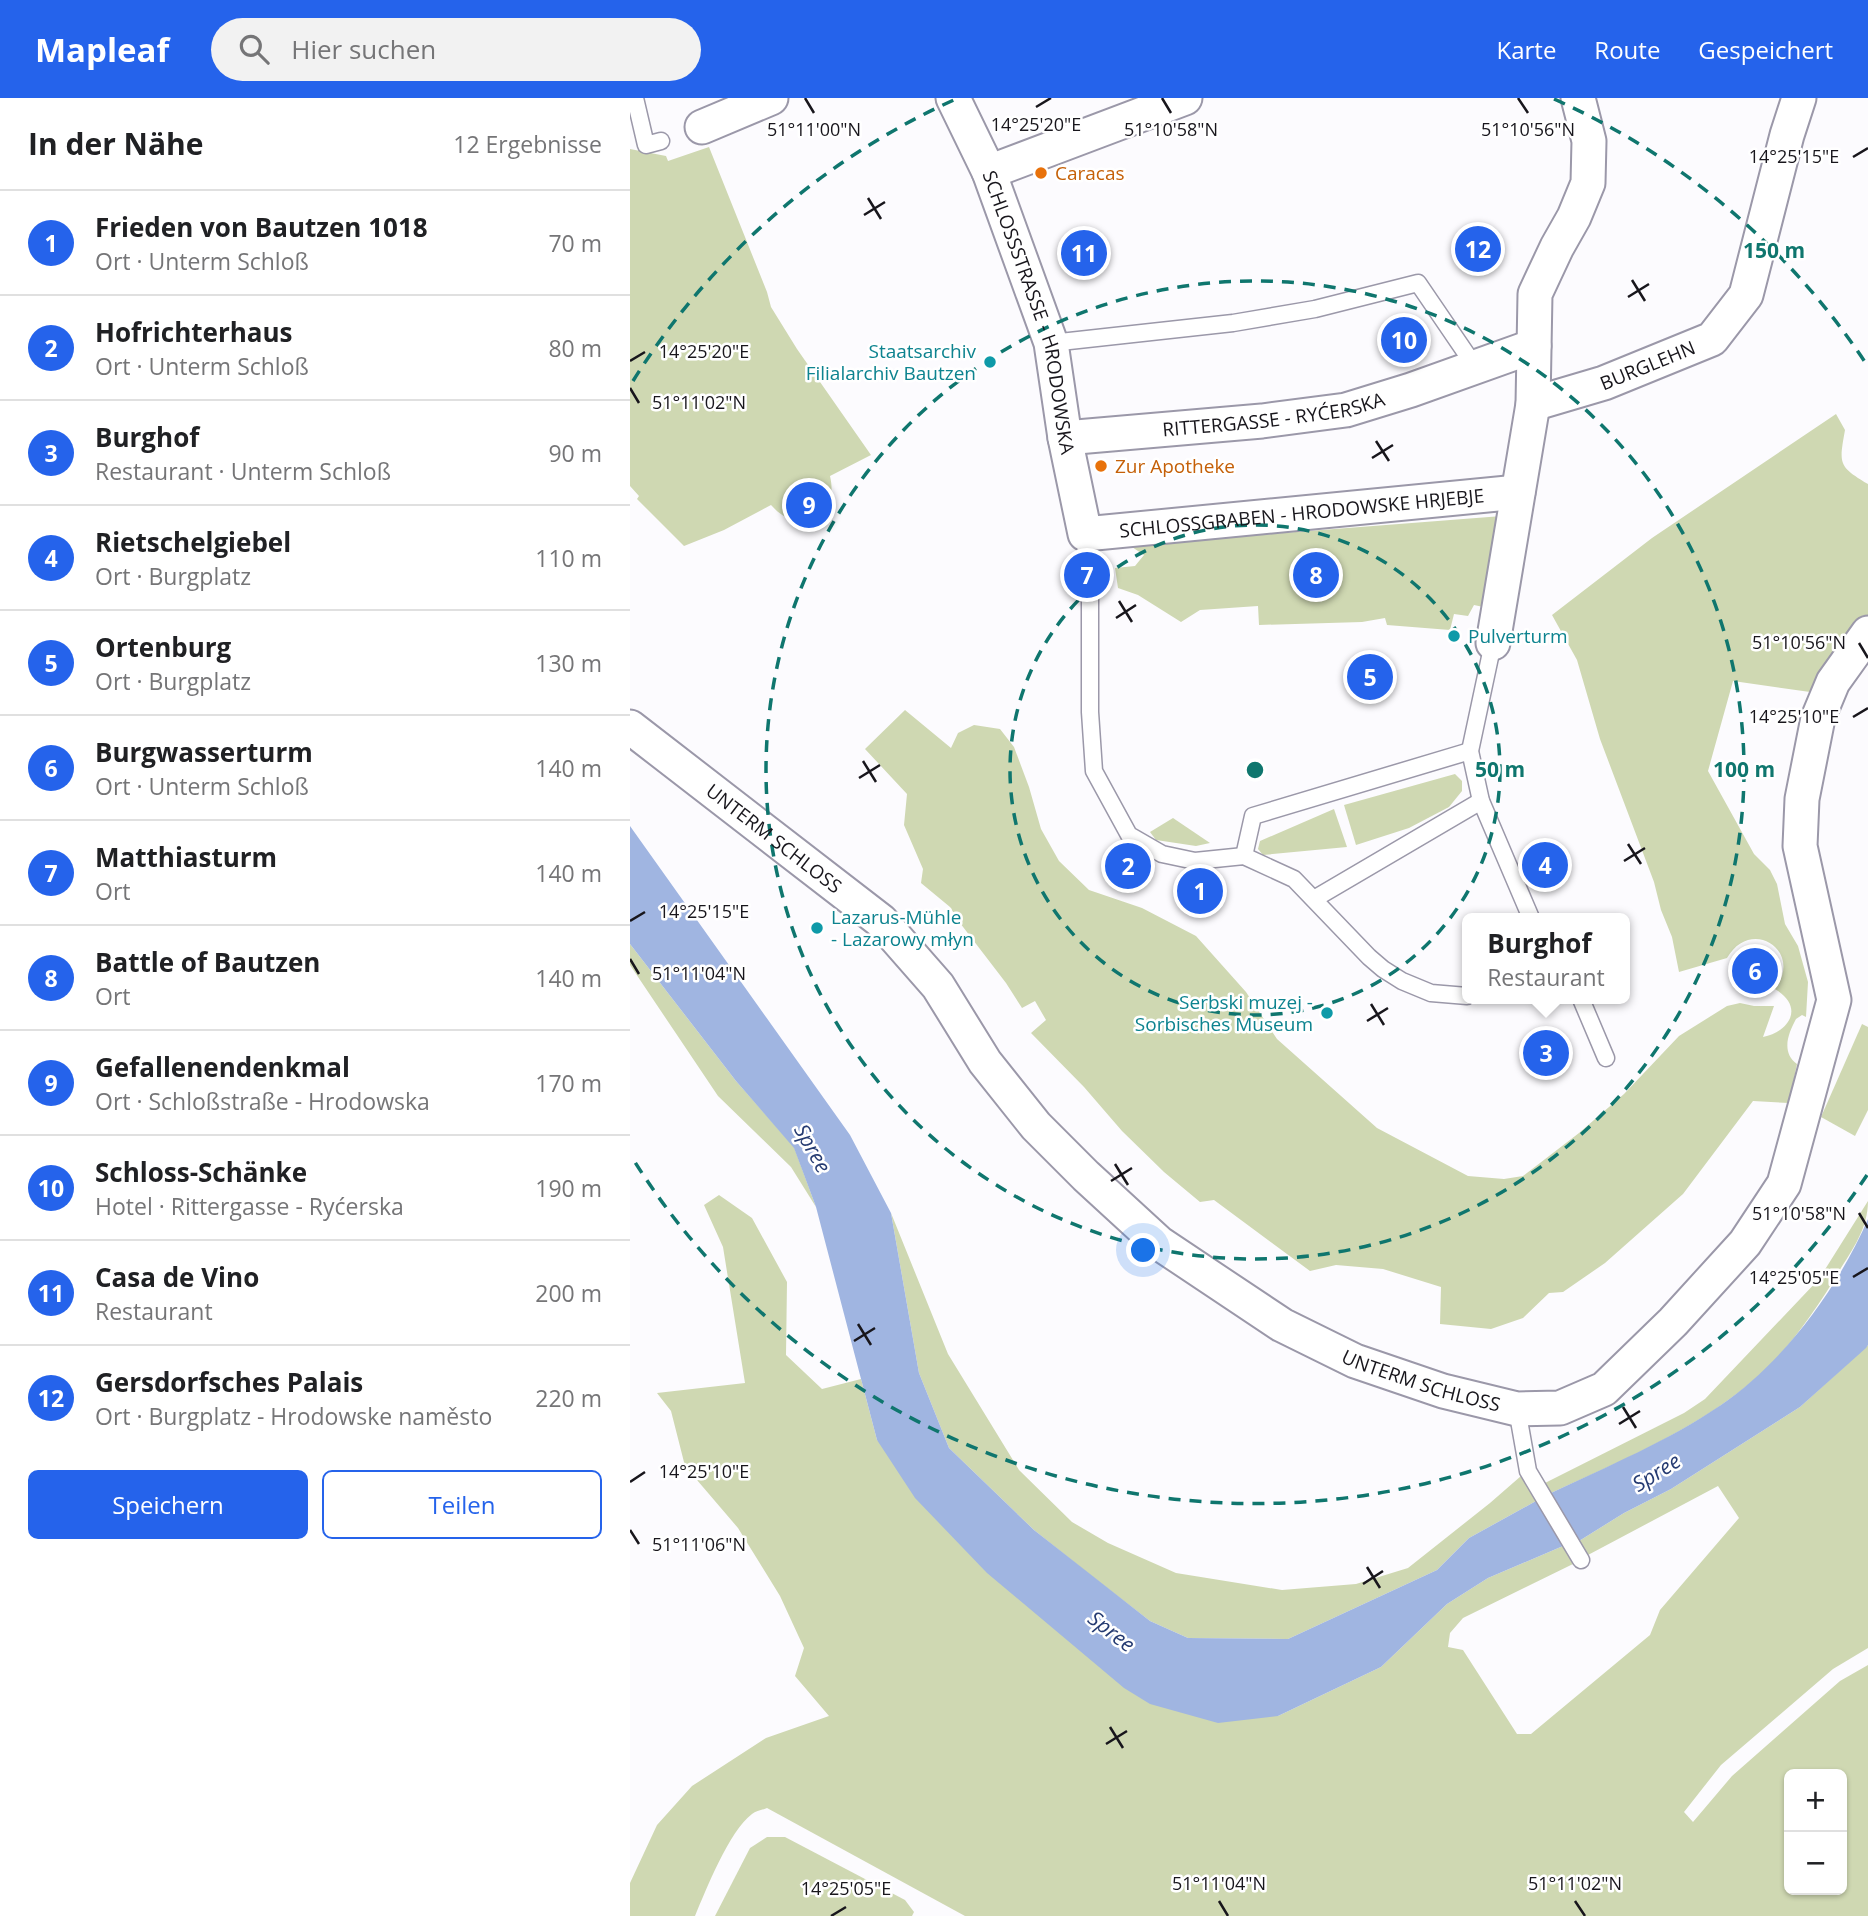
<!DOCTYPE html>
<html lang="de">
<meta charset="utf-8">
<style>
body{margin:0;font-family:"Open Sans",sans-serif;background:#f2f2f2;color:#202124}
.controls{position:absolute;right:21px;bottom:21px;display:grid;overflow:hidden;border-radius:10px;box-shadow:0 2px 5px #0004}
.controls button{width:63px;height:63px;display:grid;place-items:center;padding:0;border:0;border-bottom:2px solid #e0e0e0;background:#fff;color:#202124;font:35px sans-serif}
.you{position:absolute;left:514px;top:1153px;width:24px;height:24px;margin:-18px;border:5px solid #fff;border-radius:50%;background:#1a73e8;box-shadow:0 0 0 10px #1a73e833}
.badge{display:grid;place-items:center;width:46px;height:46px;border-radius:50%;background:#2563eb;color:#fff;font-size:23px;font-weight:700}
.pin{position:absolute;translate:-50% -50%;border:4px solid #fff;box-shadow:0 2px 7px #0006}
.popup{position:absolute;left:832px;top:815px;width:168px;height:91px;box-sizing:border-box;display:grid;place-content:center;border-radius:10px;background:#fff;filter:drop-shadow(0 2px 5px #0005);font-size:23px;white-space:nowrap;color:#757577}
.popup b{font-size:26px;color:#202124}
.popup::after{content:'';position:absolute;left:50%;top:100%;margin-left:-14px;border:14px solid transparent;border-top-color:#fff}
.list{margin:0;padding:0;list-style:none}
h2{display:flex;justify-content:space-between;align-items:center;height:91px;margin:0;padding:0 28px;font-size:30px}
h2 small{font-size:23px;font-weight:400;color:#757577}
.list li{display:grid;grid-template-columns:46px 1fr auto;gap:21px;align-items:center;box-sizing:border-box;height:105px;padding:0 28px;border-top:2px solid #e0e0e0}
.list b{display:block;font-size:26px;white-space:nowrap}
.list p{margin:0;font-size:23px;white-space:nowrap;color:#757577}
.list em{font-size:23px;font-style:normal;color:#757577}
.actions{display:flex;gap:14px;padding:21px 28px}
.actions a{flex:1;padding:16px 0;border:2px solid #2563eb;border-radius:10px;text-align:center;font-size:24px;color:#2563eb}
.actions .main{background:#2563eb;color:#fff}
.icon{flex:none;width:38px;height:38px;fill:none;stroke:currentColor;stroke-width:2;stroke-linecap:round;stroke-linejoin:round}
.map{position:relative;flex:none;width:1238px;height:1818px;overflow:hidden}
header{display:flex;align-items:center;gap:42px;box-sizing:border-box;height:98px;padding:0 35px;background:#2563eb;color:#fff}
header strong{font-size:33px}
nav{display:flex;gap:38px;margin-inline-start:auto;font-size:24px}
.search{width:490px;height:63px;background:#f2f2f2;display:flex;align-items:center;gap:18px;box-sizing:border-box;padding:0 24px;border-radius:38px;color:#757577;font-size:26px}
main{display:flex}
aside{flex:1;background:#fff}
.map>svg:first-child{display:block}
.green{fill:#cfd8b2;fill-rule:evenodd}
.water{fill:#a0b5e1}
.lines{fill:none;stroke-linecap:round;stroke-linejoin:round}
.service-casing{stroke:#9b98a9;stroke-width:19}
.minor-casing{stroke:#9b98a9;stroke-width:37}
.service{stroke:#fff;stroke-width:16}
.minor{stroke:#fff;stroke-width:33}
.ticks{fill:none;stroke:#18161c;stroke-width:2.5}
.ring{fill:none;stroke:#0f766e;stroke-width:3.5;stroke-dasharray:12 9}
.food-dot{fill:#e8710a;stroke:#fff;stroke-width:2.5}
.culture-dot{fill:#0f9aa8;stroke:#fff;stroke-width:2.5}
.labels{text-anchor:middle;dominant-baseline:central;stroke-width:5;stroke-linejoin:round;paint-order:stroke}
.food-label{font-size:19px;fill:#c56008;stroke:#fff;text-anchor:start}
.street-label{font-size:19px;fill:#18161c;stroke:#fff}
.culture-label{font-size:19px;fill:#0d838f;stroke:#fff;text-anchor:end}
.water-label{font-size:21px;font-style:italic;fill:#253b72;stroke:#fff}
.ticks-label{font-size:18px;text-anchor:middle;fill:#18161c;stroke:#fff;stroke-width:5;stroke-linejoin:round;paint-order:stroke}
.centre{fill:#0f766e;stroke:#fff;stroke-width:3.5}
.ring-label{font-size:21px;text-anchor:middle;font-weight:bold;fill:#0f766e;stroke:#fff;stroke-width:5;stroke-linejoin:round;paint-order:stroke}
</style>
<header>
<strong>Mapleaf</strong>
<div class="search"><svg class="icon" aria-label="search" viewBox="0 0 24 24"><circle cx="10" cy="10" r="6"/><path d="M15 15l6 6"/></svg>Hier suchen</div>
<nav><a>Karte</a><a>Route</a><a>Gespeichert</a></nav>
</header>
<main>
<aside>
<h2>In der Nähe<small>12 Ergebnisse</small></h2>
<ul class="list">
<li><span class="badge">1</span><div><b>Frieden von Bautzen 1018</b><p>Ort · Unterm Schloß</p></div><em>70 m</em></li>
<li><span class="badge">2</span><div><b>Hofrichterhaus</b><p>Ort · Unterm Schloß</p></div><em>80 m</em></li>
<li><span class="badge">3</span><div><b>Burghof</b><p>Restaurant · Unterm Schloß</p></div><em>90 m</em></li>
<li><span class="badge">4</span><div><b>Rietschelgiebel</b><p>Ort · Burgplatz</p></div><em>110 m</em></li>
<li><span class="badge">5</span><div><b>Ortenburg</b><p>Ort · Burgplatz</p></div><em>130 m</em></li>
<li><span class="badge">6</span><div><b>Burgwasserturm</b><p>Ort · Unterm Schloß</p></div><em>140 m</em></li>
<li><span class="badge">7</span><div><b>Matthiasturm</b><p>Ort</p></div><em>140 m</em></li>
<li><span class="badge">8</span><div><b>Battle of Bautzen</b><p>Ort</p></div><em>140 m</em></li>
<li><span class="badge">9</span><div><b>Gefallenendenkmal</b><p>Ort · Schloßstraße - Hrodowska</p></div><em>170 m</em></li>
<li><span class="badge">10</span><div><b>Schloss-Schänke</b><p>Hotel · Rittergasse - Ryćerska</p></div><em>190 m</em></li>
<li><span class="badge">11</span><div><b>Casa de Vino</b><p>Restaurant</p></div><em>200 m</em></li>
<li><span class="badge">12</span><div><b>Gersdorfsches Palais</b><p>Ort · Burgplatz - Hrodowske naměsto</p></div><em>220 m</em></li>
</ul>
<div class="actions"><a class="main">Speichern</a><a>Teilen</a></div>
</aside>
<div class="map">
<svg width="1238" height="1818" viewBox="0 0 1238 1818">
<rect width="100%" height="100%" fill="#fcfbfe"/>
<g class="green">
<path d="M79,49L137,194L141,209L167,251L241,357L200,378C210,421 171,441 141,407L94,432L54,448L7,401L9,398L0,388V51L36,58L38,63Z"/>
<path d="M1206,316L1215,332C1209,366 1208,368 1238,386V517L1222,532L1180,594L1103,583L1078,673L1124,756L1140,772L1147,786L1155,826L1168,848L1178,884L1176,919L1172,917L1166,921C1158,936 1151,954 1167,966L1159,1005L1123,1003L1053,1096L975,1165L933,1194L919,1195L893,1220L861,1231L810,1226L811,1189L753,1171L706,1167L680,1173L584,1102L570,1104L534,1074L492,1033L454,989L401,935L416,922L405,903L392,910L376,885L330,825L320,809L291,785L293,771L274,727L277,696L235,651L275,612L321,650L328,635L344,627L370,631L384,649L399,689L411,731L429,763L459,792L512,810L566,838L616,894L647,941L747,1030L838,1078L874,1081L893,1078L949,1035L994,996L1049,938L1097,908L1110,905L1124,908H1144L1133,939C1161,933 1174,908 1145,891C1174,853 1121,818 1097,860L1049,874L1042,839L1031,812L1024,784L970,641L947,562L922,517L1022,440Z"/>
<polygon points="872,418 858,510 844,507 838,518 824,516 820,532 757,527 755,520 732,524 629,527 628,508 570,512 551,524 508,497 488,490 485,470 505,468 514,457 499,447"/>
<polygon points="825,676 832,683 832,693 819,709 779,730 726,747 714,707"/>
<polygon points="704,711 717,749 633,757 628,751 630,743"/>
<polygon points="543,720 580,745 566,748 526,742 520,734"/>
<polygon points="0,846 106,983 164,1049 186,1109 161,1069 88,998 0,867"/>
<polygon points="1232,926 1238,929 1238,1012 1225,1038 1191,1019"/>
<path d="M89,1097L122,1120L157,1184L156,1257L192,1291L231,1281L247,1342L648,1618L751,1569L817,1506L858,1480L933,1448L943,1466L833,1520L820,1535L818,1549L833,1552L887,1636H901L1020,1537L1030,1512L1109,1420L1088,1388L958,1457L949,1443L994,1415L1041,1391L1170,1309L1238,1247V1550L1203,1571L1091,1667L1054,1714L1063,1724L1102,1678L1210,1583L1238,1567V1818H335L137,1710C132,1712 126,1713 122,1716C99,1733 76,1792 65,1818H0V1785L27,1727L62,1688L136,1640L199,1618L165,1578L174,1550L150,1498L108,1430L55,1368L41,1313L27,1295L115,1285L93,1149L74,1107ZM1159,1676H1212V1792H1159Z"/>
<path d="M1238,1103C1238,1131 1222,1152 1208,1175C1190,1206 1160,1249 1134,1273C1075,1328 993,1362 921,1395L915,1385L1054,1315L1075,1301L1189,1181Z"/>
<polygon points="261,1115 318,1256 389,1372 442,1424 478,1445 546,1475 652,1492 726,1486 778,1470 860,1405 891,1378 906,1403 839,1440 807,1472 658,1541 558,1540 520,1523 459,1476 404,1432 319,1350 289,1275"/>
<polygon points="137,1739 155,1739 275,1802 284,1814 282,1818 85,1818 120,1750"/>
</g>
<g class="water">
<polygon points="0,728 220,1037 261,1115 289,1275 319,1350 404,1432 520,1523 558,1540 658,1541 807,1472 839,1440 906,1403 933,1448 858,1480 817,1506 751,1569 648,1618 588,1625 520,1606 494,1590 357,1475 285,1400 247,1342 186,1109 164,1050 106,983 0,846"/>
<path d="M1238,1121V1247L1236,1250L1170,1309L1041,1391L994,1415L949,1443L921,1395C978,1368 1038,1343 1091,1307C1154,1264 1208,1190 1238,1121Z"/>
</g>
<g class="lines">
<g class="service-casing">
<g id="service">
<polyline points="5,0 16,47 31,43"/>
<polyline points="421,245 603,225 685,211 788,185 844,267"/>
<polyline points="455,436 456,460"/>
<polyline points="460,493 460,614 464,673 499,737 532,756 565,763 614,758 664,781 739,859 753,871 772,883 801,895 837,898"/>
<polyline points="863,545 840,653 851,703 901,820"/>
<polyline points="614,758 623,718 840,653"/>
<polyline points="684,801 851,703"/>
<polyline points="951,901 976,960"/>
<polyline points="887,1311 898,1373 951,1462"/>
</g>
</g>
<g class="minor-casing">
<g id="minor">
<path id="s1" d="M323,0L359,74L421,245L435,340L455,436L888,394"/>
<polyline points="72,29 141,0"/>
<polyline points="359,74 555,0"/>
<path id="s2" d="M903,306L974,285L1082,241L1116,197L1157,37L1169,0"/>
<path id="s3" d="M435,340L632,323L716,312L781,292L904,248"/>
<polyline points="863,545 903,306 905,196 927,149 944,119 958,85 959,43 948,0"/>
<path id="s4" d="M0,629L251,823L308,888L355,964L406,1028L456,1078L529,1145L652,1227L725,1263L813,1293L887,1311L930,1310L974,1291L1043,1224L1115,1145L1154,1086L1204,902L1170,748L1172,701L1188,620L1203,584L1238,535"/>
</g>
</g>
<use href="#service" class="service"/>
<use href="#minor" class="minor"/>
</g>
<path class="ticks" d="M175,0L184,15M532,0L541,15M888,0L898,15M406,9L421,0M1223,59L1238,50M238,100L251,121M234,117L255,104M1002,182L1015,203M998,199L1019,186M0,263L15,254M0,290L9,305M746,343L759,363M742,360L763,347M489,503L502,524M486,520L506,507M1229,545L1238,560M1223,619L1238,610M233,663L246,684M229,680L250,667M998,746L1011,766M994,763L1015,750M0,823L15,814M0,861L9,876M741,906L754,927M737,923L758,910M485,1066L498,1087M481,1083L502,1070M1229,1115L1238,1130M1223,1179L1238,1170M228,1226L241,1247M224,1243L245,1230M993,1309L1006,1330M989,1326L1010,1313M0,1384L15,1374M0,1432L9,1446M737,1469L750,1490M733,1486L753,1473M480,1629L493,1650M476,1646L497,1633M589,1803L598,1818M945,1803L955,1818M201,1818L216,1809"/>
<g class="ring">
<circle cx="625" cy="672" r="245"/>
<circle cx="625" cy="672" r="489"/>
<path d="M1237 1077A734 734 0 0 1 3 1061M3 283A734 734 0 0 1 326 1M924 1A734 734 0 0 1 1237 267"/>
</g>
<g class="food-dot">
<circle cx="411" cy="75" r="7"/>
<circle cx="471" cy="368" r="7"/>
</g>
<g class="culture-dot">
<circle cx="360" cy="264" r="7"/>
<circle cx="824" cy="538" r="7"/>
<circle cx="187" cy="830" r="7"/>
<circle cx="697" cy="915" r="7"/>
</g>
<g class="labels">
<g class="food-label">
<text x="425" y="75">Caracas</text>
<text x="485" y="368">Zur Apotheke</text>
</g>
<g class="street-label">
<text stroke="none"><textPath href="#s1" startOffset="229">SCHLOSSSTRASSE - HRODOWSKA</textPath></text>
<text stroke="none"><textPath href="#s2" startOffset="121">BURGLEHN</textPath></text>
<text stroke="none"><textPath href="#s3" startOffset="210">RITTERGASSE - RYĆERSKA</textPath></text>
<text stroke="none"><textPath href="#s1" startOffset="676">SCHLOSSGRABEN - HRODOWSKE HRJEBJE</textPath></text>
<text stroke="none"><textPath href="#s4" startOffset="182">UNTERM SCHLOSS</textPath></text>
<text stroke="none"><textPath href="#s4" startOffset="1043">UNTERM SCHLOSS</textPath></text>
</g>
<g class="culture-label">
<text x="346" y="253">Staatsarchiv<tspan x="346" dy="22">Filialarchiv Bautzen</tspan></text>
<text x="838" y="538" text-anchor="start">Pulverturm</text>
<text x="201" y="819" text-anchor="start">Lazarus-Mühle<tspan x="201" dy="22">- Lazarowy młyn</tspan></text>
<text x="683" y="904">Serbski muzej -<tspan x="683" dy="22">Sorbisches Museum</tspan></text>
</g>
<g class="water-label">
<text transform="translate(183 1050) rotate(61)">Spree</text>
<text transform="translate(1026 1374) rotate(-32)">Spree</text>
<text transform="translate(482 1533) rotate(38)">Spree</text>
</g>
</g>
<g class="ticks-label">
<text x="406" y="33">14°25'20"E</text>
<text x="184" y="38">51°11'00"N</text>
<text x="541" y="38">51°10'58"N</text>
<text x="898" y="38">51°10'56"N</text>
<text x="1164" y="65">14°25'15"E</text>
<text x="74" y="260">14°25'20"E</text>
<text x="69" y="311">51°11'02"N</text>
<text x="1169" y="551">51°10'56"N</text>
<text x="1164" y="625">14°25'10"E</text>
<text x="74" y="820">14°25'15"E</text>
<text x="69" y="882">51°11'04"N</text>
<text x="1169" y="1122">51°10'58"N</text>
<text x="1164" y="1186">14°25'05"E</text>
<text x="74" y="1380">14°25'10"E</text>
<text x="69" y="1453">51°11'06"N</text>
<text x="589" y="1792">51°11'04"N</text>
<text x="945" y="1792">51°11'02"N</text>
<text x="216" y="1797">14°25'05"E</text>
</g>
<circle cx="625" cy="672" r="10" class="centre"/>
<g class="ring-label">
<text x="1144" y="160">150 m</text>
<text x="870" y="679">50 m</text>
<text x="1114" y="679">100 m</text>
</g>
</svg>
<div class="controls">
<button>+</button>
<button>−</button>
</div>
<div class="you"></div>
<div class="pin badge" style="left:570px;top:793px">1</div>
<div class="pin badge" style="left:498px;top:768px">2</div>
<div class="pin badge" style="left:916px;top:955px">3</div>
<div class="popup"><b>Burghof</b>Restaurant</div>
<div class="pin badge" style="left:915px;top:767px">4</div>
<div class="pin badge" style="left:740px;top:579px">5</div>
<div class="pin badge" style="left:1125px;top:873px">6</div>
<div class="pin badge" style="left:457px;top:477px">7</div>
<div class="pin badge" style="left:686px;top:477px">8</div>
<div class="pin badge" style="left:179px;top:407px">9</div>
<div class="pin badge" style="left:774px;top:242px">10</div>
<div class="pin badge" style="left:454px;top:155px">11</div>
<div class="pin badge" style="left:848px;top:151px">12</div>
</div>
</main>
